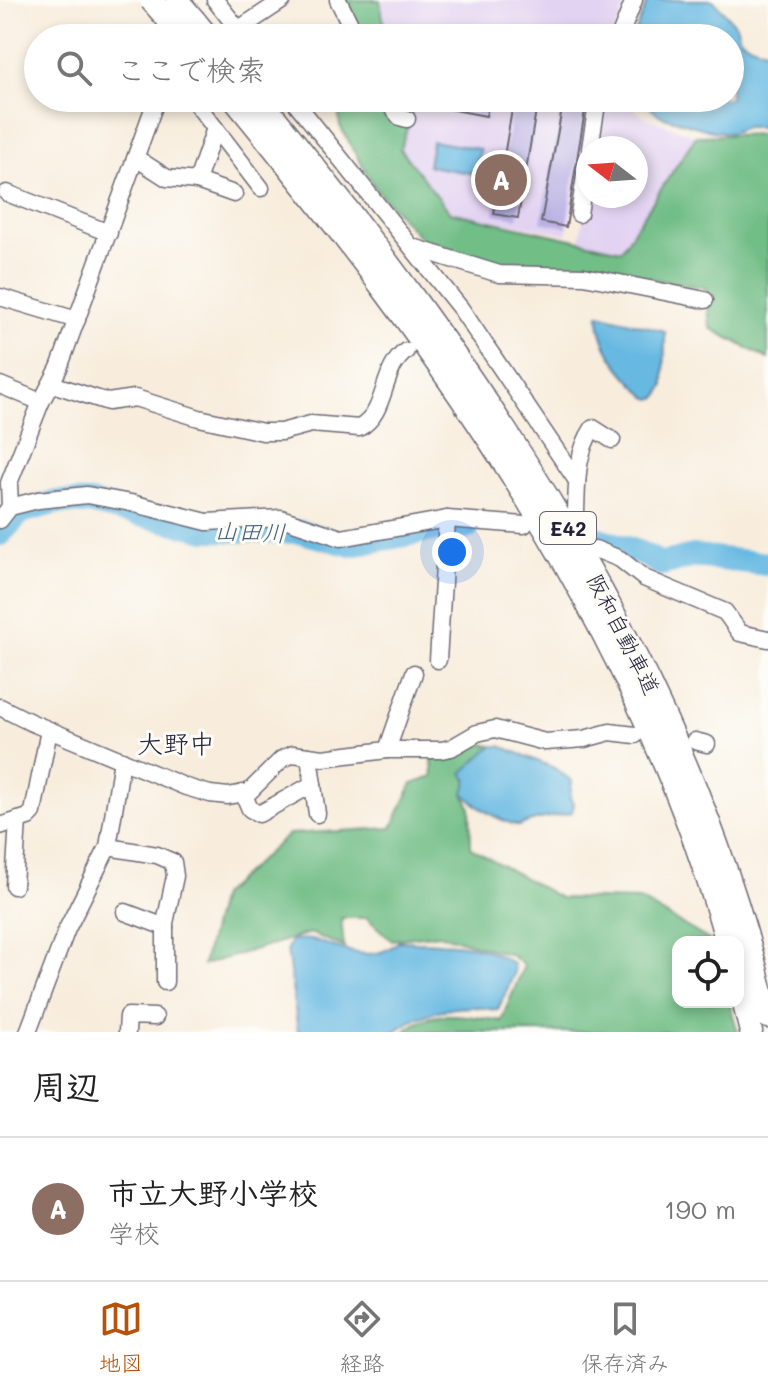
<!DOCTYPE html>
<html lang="ja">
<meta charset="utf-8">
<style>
body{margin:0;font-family:Mali,"Klee One",sans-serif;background:#f6f6f6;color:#222}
.controls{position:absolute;right:24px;bottom:24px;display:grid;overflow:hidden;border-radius:16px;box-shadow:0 4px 12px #0003}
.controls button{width:72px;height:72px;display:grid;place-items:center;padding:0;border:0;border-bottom:2px solid #e0e0e0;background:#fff;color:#222;font:40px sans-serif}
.compass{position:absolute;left:576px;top:136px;width:72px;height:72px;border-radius:50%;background:#fff;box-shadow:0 4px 12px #0003;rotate:287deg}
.you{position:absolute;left:452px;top:552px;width:28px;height:28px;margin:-20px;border:6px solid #fff;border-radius:50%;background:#1a73e8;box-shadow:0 0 0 12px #1a73e833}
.badge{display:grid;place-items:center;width:52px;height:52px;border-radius:50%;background:#b45309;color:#fff;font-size:26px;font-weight:700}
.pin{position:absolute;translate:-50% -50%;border:4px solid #fff;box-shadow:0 2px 8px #0006}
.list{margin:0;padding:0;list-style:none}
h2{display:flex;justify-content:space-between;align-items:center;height:104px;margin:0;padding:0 32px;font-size:34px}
h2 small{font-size:26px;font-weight:400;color:#767676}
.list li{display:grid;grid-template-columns:52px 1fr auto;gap:24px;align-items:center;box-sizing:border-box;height:144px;padding:0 32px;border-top:2px solid #e0e0e0}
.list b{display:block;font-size:30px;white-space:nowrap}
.list p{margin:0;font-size:26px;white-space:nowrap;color:#767676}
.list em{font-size:26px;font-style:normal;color:#767676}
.icon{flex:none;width:44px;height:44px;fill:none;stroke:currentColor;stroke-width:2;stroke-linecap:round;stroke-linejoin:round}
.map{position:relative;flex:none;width:768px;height:1032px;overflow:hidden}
.search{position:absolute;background:#fff;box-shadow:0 4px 12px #0003;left:24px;right:24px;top:24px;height:88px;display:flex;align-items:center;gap:20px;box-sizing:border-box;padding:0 28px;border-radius:44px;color:#767676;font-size:30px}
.sheet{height:248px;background:#fff}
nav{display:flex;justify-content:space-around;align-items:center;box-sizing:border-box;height:112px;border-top:2px solid #e0e0e0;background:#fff;font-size:22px;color:#767676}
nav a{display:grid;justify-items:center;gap:4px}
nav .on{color:#b45309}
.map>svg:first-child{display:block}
.built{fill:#e3d3f2}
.forest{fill:#72be87;stroke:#4a7061;stroke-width:2}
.water{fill:#67b9e2;stroke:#446e8e;stroke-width:2}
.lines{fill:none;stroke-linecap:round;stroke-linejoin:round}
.river{stroke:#67b9e2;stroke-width:24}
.building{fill:#b9b1e4}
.minor-casing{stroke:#6d6974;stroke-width:19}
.highway-casing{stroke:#6d6974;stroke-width:25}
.minor{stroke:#fff;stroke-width:16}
.highway{stroke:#fff;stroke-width:22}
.highway-bridge-casing{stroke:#6d6974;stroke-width:25;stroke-linecap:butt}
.highway-bridge{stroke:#fff;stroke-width:22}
.labels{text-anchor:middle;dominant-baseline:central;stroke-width:6;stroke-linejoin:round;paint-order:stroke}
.shield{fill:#fdfcf7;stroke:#646373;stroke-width:2}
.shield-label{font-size:20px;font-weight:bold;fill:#22223b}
.street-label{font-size:22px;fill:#22223b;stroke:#fdfcf7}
.water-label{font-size:24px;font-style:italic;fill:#3e5e7e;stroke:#fdfcf7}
.quarter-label{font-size:26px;fill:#22223b;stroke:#fdfcf7}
</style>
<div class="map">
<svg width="768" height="1032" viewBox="0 0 768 1032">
<rect width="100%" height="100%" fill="#fdfcf7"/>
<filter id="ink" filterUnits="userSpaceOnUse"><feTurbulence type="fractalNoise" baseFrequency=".0125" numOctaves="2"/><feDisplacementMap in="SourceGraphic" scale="16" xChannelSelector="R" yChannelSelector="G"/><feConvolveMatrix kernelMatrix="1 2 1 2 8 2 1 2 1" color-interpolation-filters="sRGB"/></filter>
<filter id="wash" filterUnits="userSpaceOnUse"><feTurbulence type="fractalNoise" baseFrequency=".006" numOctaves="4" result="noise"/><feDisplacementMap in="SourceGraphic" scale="32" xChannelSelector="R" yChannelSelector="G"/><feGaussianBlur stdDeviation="1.8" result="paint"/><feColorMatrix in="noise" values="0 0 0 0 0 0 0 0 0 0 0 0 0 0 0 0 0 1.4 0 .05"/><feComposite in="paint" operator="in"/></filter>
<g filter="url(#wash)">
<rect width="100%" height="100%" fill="#f8eddd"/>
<g class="built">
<polygon points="380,0 627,0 612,38 386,38"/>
<polygon points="404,98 593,98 567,234 450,212 400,149 412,116"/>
<polygon points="604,98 625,98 642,116 696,136 621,250 580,240 588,190 588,196 636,196 636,148 595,148"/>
</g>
<g class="forest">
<polygon points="339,0 380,0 386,38 343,38"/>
<polygon points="337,98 404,98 412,116 400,149 450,212 621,250 696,136 768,134 768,359 710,328 706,288 615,273 501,265 421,239 375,188 340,126"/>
<path d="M474,742L492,746L463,773L468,780L464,793L470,808L471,848L560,898L640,900L711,941L678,942V1002H729L738,1032H404C434,1006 466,1016 501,1021L524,966L511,955L438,934L391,940L367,918H341L344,947L310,933L203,965L220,896L289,834L392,828L412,784L433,777L432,759Z"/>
</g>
<g class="water">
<polygon points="648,0 713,0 736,25 740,38 751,45 768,51 768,127 745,127 730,133 712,131 661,116 641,100 730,98 730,38 633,38"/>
<polygon points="432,141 480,149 476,174 428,166"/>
<path d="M599,314L665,331L664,386L658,397L652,399L647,397C624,375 598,347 599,314Z"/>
<path d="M492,746H501L554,768L572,781L570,798L574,805L572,812C554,818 535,817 519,826C499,820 478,809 464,793L468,780L462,773Z"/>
<path d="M291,940C299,940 309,938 316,941C345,949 373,966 399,941C440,944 478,939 513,964L514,974L498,1009C490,1011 482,1007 473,1007C444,1007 418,1014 394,1032H298L287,949Z"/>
</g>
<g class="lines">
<g class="river">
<polyline points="0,534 21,512 57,502 89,503 207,530 301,532 351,545 459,525 468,527"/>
<polyline points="590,536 641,553 661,564 694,556 768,564"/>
</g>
</g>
<g id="blocks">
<g class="building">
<polygon points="418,98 490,98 486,116 418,103"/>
<polygon points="514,98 538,98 518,218 494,214"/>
<polygon points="564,98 587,98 566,227 541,222"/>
</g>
</g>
</g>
<g filter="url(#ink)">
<use href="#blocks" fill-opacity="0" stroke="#6d6974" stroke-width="2"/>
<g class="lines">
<g class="minor-casing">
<g id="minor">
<polyline points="215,0 245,38"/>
<polyline points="338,0 357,38"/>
<polyline points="239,29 283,0"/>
<polyline points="619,38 634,0"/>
<polyline points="192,98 261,188"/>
<polyline points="292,98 461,309 577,481"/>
<polyline points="384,98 400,117 407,119"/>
<polyline points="590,148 598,98"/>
<polyline points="136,158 167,178 197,181 234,194"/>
<polyline points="197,181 215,128"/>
<polyline points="7,193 109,233"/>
<polyline points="579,214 588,158"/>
<polyline points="416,248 499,274 584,276 705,300"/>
<polyline points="0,297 77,320"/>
<path d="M52,384L108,402L135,398L199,418L263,432H281L311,424L359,428C388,413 380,370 406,351"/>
<polyline points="0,385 41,402"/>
<polyline points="10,507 38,500 87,495 131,503 207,522 281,518 341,538 447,519 524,525"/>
<path d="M576,512C577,483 576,453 593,428L612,440"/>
<polyline points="0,520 10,507 9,483 41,402 59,368 157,98"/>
<polyline points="595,549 620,559 644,578 725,612 740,633 768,639"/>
<polyline points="438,660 447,519"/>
<polyline points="0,707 30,722 186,787 210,794 228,796 249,792 282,759 293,754 323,758 387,750 441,750 451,748 477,733 495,729 545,742 584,739 610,732 635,735"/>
<polyline points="695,741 707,744"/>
<polyline points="387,750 414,673"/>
<polyline points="309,756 317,814"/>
<polyline points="243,793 250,809 259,814 313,784"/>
<polyline points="0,826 28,817 33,812 49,730"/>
<polyline points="108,847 157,855 173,862 175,876 165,923 165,982"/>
<polyline points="14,886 18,820"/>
<polyline points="125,912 165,927"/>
<polyline points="28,1032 67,929 108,847 122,760"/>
<polyline points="127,1032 128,1016 155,1017"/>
</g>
</g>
<g class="highway-casing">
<g id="highway">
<polyline points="195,21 209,38"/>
<path d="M233,98C441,351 637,623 727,942"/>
<path d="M259,98C481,371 688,668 768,1017"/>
<polyline points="738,980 751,1032"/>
</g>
</g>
<use href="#minor" class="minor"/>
<use href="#highway" class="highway"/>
<g class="highway-bridge-casing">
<g id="highway-bridge">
<polyline points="151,0 184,38"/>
<polyline points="177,0 195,21"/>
</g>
</g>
<use href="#highway-bridge" class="highway-bridge"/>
</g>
</g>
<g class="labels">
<rect class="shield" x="540" y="512" width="56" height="32" rx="6"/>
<g class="shield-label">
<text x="568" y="528">E42</text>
</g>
<g class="street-label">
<text transform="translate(624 634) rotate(63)">阪和自動車道</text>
</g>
<g class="water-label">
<text transform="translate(250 531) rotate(2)">山田川</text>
</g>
<g class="quarter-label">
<text x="176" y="743">大野中</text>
</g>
</g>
</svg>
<div class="controls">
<button><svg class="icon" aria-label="locate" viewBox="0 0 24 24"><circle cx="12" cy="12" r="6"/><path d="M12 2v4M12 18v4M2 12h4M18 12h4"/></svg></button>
</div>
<svg class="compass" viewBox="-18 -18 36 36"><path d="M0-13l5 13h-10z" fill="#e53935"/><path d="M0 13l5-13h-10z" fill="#767676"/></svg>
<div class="you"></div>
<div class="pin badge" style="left:501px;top:180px;background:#8d6e63">A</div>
<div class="search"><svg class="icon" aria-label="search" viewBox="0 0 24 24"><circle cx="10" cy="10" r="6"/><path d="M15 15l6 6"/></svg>ここで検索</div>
</div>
<section class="sheet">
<h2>周辺<small></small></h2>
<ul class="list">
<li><span class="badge" style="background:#8d6e63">A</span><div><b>市立大野小学校</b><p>学校</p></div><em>190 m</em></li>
</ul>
</section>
<nav>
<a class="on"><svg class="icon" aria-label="map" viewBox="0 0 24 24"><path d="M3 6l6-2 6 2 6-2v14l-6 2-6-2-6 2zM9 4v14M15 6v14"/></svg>地図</a>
<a><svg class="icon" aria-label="directions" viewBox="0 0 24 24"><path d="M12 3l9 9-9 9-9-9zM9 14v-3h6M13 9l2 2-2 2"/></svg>経路</a>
<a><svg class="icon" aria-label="saved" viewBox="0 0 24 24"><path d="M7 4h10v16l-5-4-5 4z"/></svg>保存済み</a>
</nav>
